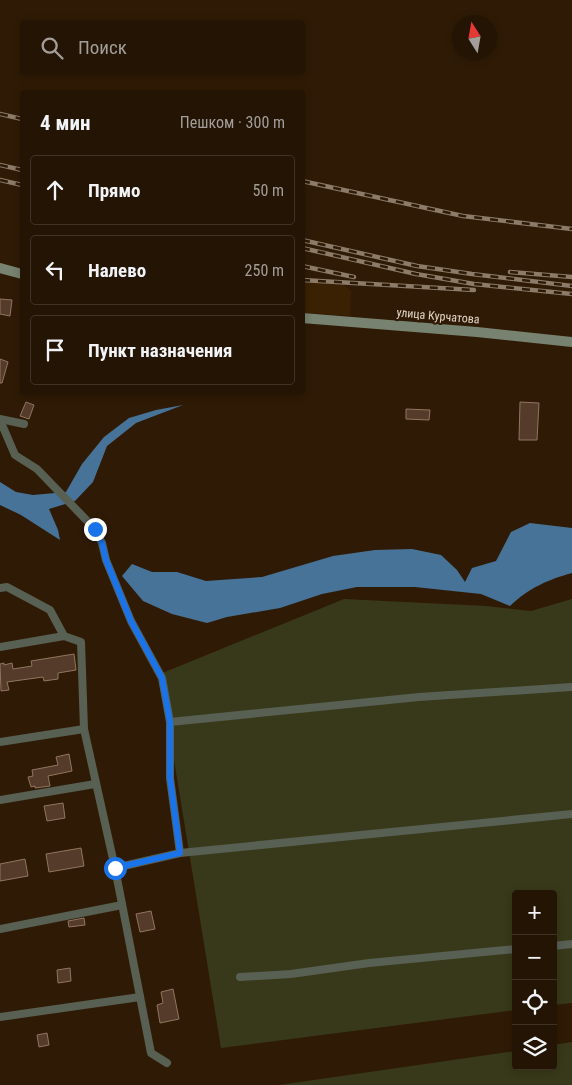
<!DOCTYPE html>
<html lang="ru">
<meta charset="utf-8">
<style>
body{margin:0;font-family:"Roboto Condensed",sans-serif;background:#2f2113;color:#f1f3f6}
.controls{position:absolute;right:15px;bottom:15px;display:grid;overflow:hidden;border-radius:5px;box-shadow:0 2px 8px #0003}
.controls button{width:45px;height:45px;display:grid;place-items:center;padding:0;border:0;border-bottom:1px solid #403326;background:#231404;color:#f1f3f6;font:25px sans-serif}
.compass{position:absolute;left:452px;top:15px;width:45px;height:45px;border-radius:50%;background:#231404;box-shadow:0 2px 8px #0003;rotate:349deg}
.stop{position:absolute;width:15px;height:15px;margin:-11px;border:4px solid #1a73e8;border-radius:50%;background:#fff}
.stop.end{background:#1a73e8;border-color:#fff;box-shadow:0 1px 5px #0008}
.list{margin:0;padding:0;list-style:none}
h2{display:flex;justify-content:space-between;align-items:center;height:65px;margin:0;padding:0 20px;font-size:21px}
h2 small{font-size:16px;font-weight:400;color:#a39e9a}
.list li{display:grid;grid-template-columns:32px 1fr auto;gap:15px;align-items:center;box-sizing:border-box;height:70px;margin:0 10px 10px;padding:0 10px;border:1px solid #403326;border-radius:5px}
.list b{display:block;font-size:19px;white-space:nowrap}
.list em{font-size:16px;font-style:normal;color:#a39e9a}
.icon{flex:none;width:28px;height:28px;fill:none;stroke:currentColor;stroke-width:2;stroke-linecap:round;stroke-linejoin:round}
.map{position:relative;flex:none;width:572px;height:1085px;overflow:hidden}
.search{position:absolute;background:#231404;box-shadow:0 2px 8px #0003;left:20px;top:20px;width:285px;height:55px;display:flex;align-items:center;gap:12px;box-sizing:border-box;padding:0 18px;border-radius:5px;color:#a39e9a;font-size:19px}
.panel{position:absolute;background:#231404;box-shadow:0 2px 8px #0003;left:20px;top:90px;width:285px;height:305px;border-radius:5px}
.map>svg:first-child{display:block}
.built{fill:#3a2103}
.green{fill:#38391a}
.water{fill:#477398}
.building{fill:#553b29;stroke:#917560}
.lines{fill:none;stroke-linecap:round;stroke-linejoin:round}
.street{stroke:#585f53;stroke-width:8}
.secondary{stroke:#778370;stroke-width:10}
.rail-casing{stroke:#8c7b69;stroke-width:4.5}
.rail{stroke:#2f1b05;stroke-width:2.5;stroke-dasharray:8;stroke-linecap:butt}
.route{stroke:#1a73e8;stroke-width:6}
.labels{text-anchor:middle;dominant-baseline:central;stroke-width:4.5;stroke-linejoin:round;paint-order:stroke}
.street-label{font-size:12px;fill:#e2d5c7;stroke:#2f1b05}
</style>
<div class="map">
<svg width="572" height="1085" viewBox="0 0 572 1085">
<rect width="100%" height="100%" fill="#2f1b05"/>
<polygon class="built" points="303,282 343,284 351,291 350,316 303,313"/>
<g class="green">
<polygon points="344,599 486,606 531,611 572,599 572,1003 553,1005 553,894 516,894 516,1010 221,1048 160,674"/>
<polygon points="572,1042 572,1085 279,1085 516,1051 516,1066 553,1066 553,1045"/>
</g>
<g class="water">
<polygon points="183,405 136,423 107,446 93,482 75,501 49,509 58,530 60,540 21,515 0,505 0,482 16,492 33,495 66,492 82,464 104,437 129,418 156,410"/>
<path d="M530,523L572,528V573C547,580 529,588 510,606L481,594L415,587H357L322,594L280,608L227,617L207,623L172,614L143,601L122,576L132,564L152,572H177L206,581L262,577L333,556L375,550L412,549L441,555L457,570L465,582L472,568L496,561L511,532Z"/>
</g>
<g class="building">
<polygon points="0,299 12,300 10,316 0,314"/>
<polygon points="0,359 8,362 2,383 0,383"/>
<polygon points="26,402 34,405 29,419 20,416"/>
<polygon points="520,402 539,403 537,440 519,440"/>
<polygon points="406,409 430,410 429,420 406,419"/>
<polygon points="74,654 76,670 58,673 58,679 44,681 43,677 7,682 9,690 1,691 0,664 4,663 4,665 12,663 13,669 32,666 31,661"/>
<polygon points="69,754 72,771 48,776 50,786 35,788 35,786 31,787 28,777 33,776 32,770 58,765 56,757"/>
<polygon points="63,803 65,818 47,821 44,806"/>
<polygon points="81,848 84,866 49,872 46,854"/>
<polygon points="25,859 28,876 0,881 0,864"/>
<polygon points="151,911 155,929 140,932 136,914"/>
<polygon points="84,918 85,925 69,927 68,921"/>
<polygon points="70,968 71,981 58,983 57,970"/>
<polygon points="173,989 179,1019 160,1023 157,1005 163,1003 161,992"/>
<polygon points="47,1033 49,1045 39,1047 37,1035"/>
</g>
<g class="lines">
<g class="street">
<polyline points="0,419 24,424"/>
<polyline points="0,420 15,455 37,469 95,529 102,543 106,560 131,621 162,678 170,722 170,778 180,853 115,868"/>
<polyline points="0,588 7,587 50,610 64,636"/>
<polyline points="0,647 64,636 81,642 84,729 115,868 151,1053 167,1063"/>
<polyline points="170,722 419,697 572,687"/>
<polyline points="0,742 84,729"/>
<polyline points="0,800 95,784"/>
<polyline points="180,853 572,814"/>
<polyline points="0,929 122,905"/>
<polyline points="553,946 572,944"/>
<polyline points="240,977 291,974 369,963 516,949"/>
<polyline points="0,1017 140,997"/>
</g>
<g class="secondary">
<polyline points="0,268 22,274"/>
<polyline points="302,318 477,332 572,342"/>
</g>
<g class="rail-casing">
<g id="rail">
<polyline points="0,114 22,119"/>
<polyline points="0,165 22,170"/>
<polyline points="0,180 22,185"/>
<polyline points="302,181 463,216 572,229"/>
<polyline points="302,240 417,266 472,274 572,286"/>
<polyline points="302,248 416,274 474,284 572,294"/>
<polyline points="302,266 354,277"/>
<polyline points="510,272 572,277"/>
<polyline points="302,280 474,290"/>
</g>
</g>
<use href="#rail" class="rail"/>
</g>
<g class="lines">
<polyline class="route" points="95,529 102,543 106,560 131,621 162,678 170,722 170,778 180,853 115,868"/>
</g>
<g class="labels">
<g class="street-label">
<text transform="translate(438 316) rotate(5)">улица Курчатова</text>
</g>
</g>
</svg>
<div class="controls">
<button>+</button>
<button>−</button>
<button><svg class="icon" aria-label="locate" viewBox="0 0 24 24"><circle cx="12" cy="12" r="6"/><path d="M12 2v4M12 18v4M2 12h4M18 12h4"/></svg></button>
<button><svg class="icon" aria-label="layers" viewBox="0 0 24 24"><path d="M12 4l9 5-9 5-9-5zM3 14l9 5 9-5"/></svg></button>
</div>
<svg class="compass" viewBox="-18 -18 36 36"><path d="M0-13l5 13h-10z" fill="#e53935"/><path d="M0 13l5-13h-10z" fill="#a39e9a"/></svg>
<div class="stop" style="left:115px;top:868px"></div>
<div class="stop end" style="left:95px;top:529px"></div>
<div class="search"><svg class="icon" aria-label="search" viewBox="0 0 24 24"><circle cx="10" cy="10" r="6"/><path d="M15 15l6 6"/></svg>Поиск</div>
<section class="panel">
<h2>4 мин<small>Пешком · 300 m</small></h2>
<ul class="list">
<li><svg class="icon" aria-label="ahead" viewBox="0 0 24 24"><path d="M12 20V5M6 11l6-6 6 6"/></svg><div><b>Прямо</b></div><em>50 m</em></li>
<li><svg class="icon" aria-label="left" viewBox="0 0 24 24"><path d="M17 20v-9H6M10 6l-5 5 5 5"/></svg><div><b>Налево</b></div><em>250 m</em></li>
<li><svg class="icon" aria-label="arrive" viewBox="0 0 24 24"><path d="M6 21V4h12l-3 4 3 4H6"/></svg><div><b>Пункт назначения</b></div></li>
</ul>
</section>
</div>
